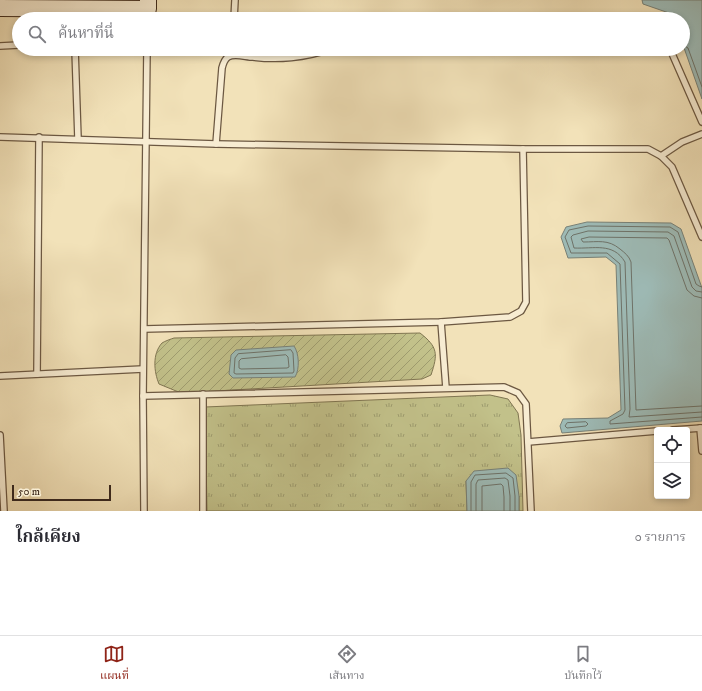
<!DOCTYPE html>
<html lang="th">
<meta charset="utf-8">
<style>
body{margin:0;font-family:"IM FELL DW Pica","Noto Serif Thai",serif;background:#f2f2f3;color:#2b2b33}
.controls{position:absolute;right:12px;bottom:12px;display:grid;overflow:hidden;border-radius:4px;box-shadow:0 2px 6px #0003}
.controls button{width:36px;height:36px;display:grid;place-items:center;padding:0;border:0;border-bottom:1px solid #e1e1e2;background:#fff;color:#2b2b33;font:20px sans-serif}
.scale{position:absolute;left:12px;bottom:10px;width:99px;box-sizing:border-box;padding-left:4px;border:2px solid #3f2a1b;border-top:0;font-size:11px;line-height:14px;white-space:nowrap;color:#3f2a1b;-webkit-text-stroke:3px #f7ecd2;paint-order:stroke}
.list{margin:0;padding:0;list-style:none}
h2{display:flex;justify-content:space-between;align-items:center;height:52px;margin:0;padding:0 16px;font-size:17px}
h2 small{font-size:13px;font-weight:400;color:#7c7c81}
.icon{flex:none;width:22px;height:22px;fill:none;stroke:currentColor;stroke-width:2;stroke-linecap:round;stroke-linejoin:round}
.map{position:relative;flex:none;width:702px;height:511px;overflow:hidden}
.search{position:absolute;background:#fff;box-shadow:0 2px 6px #0003;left:12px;right:12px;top:12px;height:44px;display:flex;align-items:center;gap:10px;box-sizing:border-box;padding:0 14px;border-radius:22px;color:#7c7c81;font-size:15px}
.sheet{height:124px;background:#fff}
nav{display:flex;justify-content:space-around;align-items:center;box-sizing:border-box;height:56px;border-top:1px solid #e1e1e2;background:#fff;font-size:11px;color:#7c7c81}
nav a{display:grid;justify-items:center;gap:2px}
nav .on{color:#8f2418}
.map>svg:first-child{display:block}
.grass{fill:url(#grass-tufts);stroke:#807652}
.garden{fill:url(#garden-furrows);stroke:#807652}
.water{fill:#9ebcb8;stroke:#788279}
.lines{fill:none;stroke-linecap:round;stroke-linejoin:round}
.shore{stroke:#6e736a;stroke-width:1}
.service-casing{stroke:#6c5842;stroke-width:8}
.secondary-casing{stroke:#3f2a1b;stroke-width:18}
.service{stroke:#f7ecd2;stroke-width:5.5}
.secondary{stroke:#f7ecd2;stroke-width:16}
</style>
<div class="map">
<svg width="702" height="511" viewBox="0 0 702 511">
<defs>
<pattern id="grass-tufts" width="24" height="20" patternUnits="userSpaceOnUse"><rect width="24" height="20" fill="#c2c18a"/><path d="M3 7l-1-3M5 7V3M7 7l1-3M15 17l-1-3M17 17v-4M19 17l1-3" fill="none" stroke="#9f9d70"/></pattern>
<pattern id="garden-furrows" width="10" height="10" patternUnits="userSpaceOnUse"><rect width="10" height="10" fill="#c2c18a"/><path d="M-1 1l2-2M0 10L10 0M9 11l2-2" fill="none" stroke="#9f9d70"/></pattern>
</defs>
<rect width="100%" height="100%" fill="#f2e2b9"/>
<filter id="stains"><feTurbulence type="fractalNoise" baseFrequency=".005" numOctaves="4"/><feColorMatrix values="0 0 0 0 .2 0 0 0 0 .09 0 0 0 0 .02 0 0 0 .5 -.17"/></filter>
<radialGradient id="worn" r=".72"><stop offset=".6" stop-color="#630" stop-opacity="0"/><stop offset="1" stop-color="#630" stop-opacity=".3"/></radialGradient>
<polygon class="grass" points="490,395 508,399 518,413 521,435 523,511 519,511 519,496 466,481 467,511 207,511 205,407"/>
<path class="garden" d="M420,333C438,347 438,354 431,375L422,379L181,393L159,384C154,372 152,354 162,343C165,341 171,339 174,338Z"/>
<g class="water">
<polygon points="642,0 702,0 702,99 683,45 683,19 674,19 672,14 643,4"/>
<polygon points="587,222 671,223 681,229 702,288 702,421 562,433 560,426 563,419 608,418 621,410 616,265 606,257 568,258 561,237 566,227"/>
<path d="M294,346C299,353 300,369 295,377L233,378L229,374L231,355L236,350Z"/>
<polygon points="508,468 516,475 519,496 519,511 467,511 466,481 474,471"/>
</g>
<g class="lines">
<g class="shore">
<polyline points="683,45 688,48 702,87"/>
<polyline points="702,287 699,286 696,284 678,232 670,227 588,226 569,230 565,237 571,253 607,253 620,264 625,410 623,414 610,421 610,424 702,417"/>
<path d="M702,292L696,291L692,287L674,236L668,232L588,231L573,235L571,237L574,248C594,249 613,242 625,262L630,409L629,417L702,412"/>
<path d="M702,298L694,296L687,290L669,240L667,238L589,237L581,239L583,242C598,242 608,239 620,249C625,253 629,256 631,262L636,410L702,406"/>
<polygon points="291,350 293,353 294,371 293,373 236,374 234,373 235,358 238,354"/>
<polygon points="286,355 288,357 289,367 287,368 241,369 239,368 239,361 241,359"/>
<polygon points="586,422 588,424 586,426 567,428 565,426 567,423"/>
<polyline points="471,511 471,482 475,475 506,473 513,478 515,496 515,511"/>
<polyline points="476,511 476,484 478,480 505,478 508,480 510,496 510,511"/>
<polyline points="482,511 482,486 501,484 503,486 504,497 504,511"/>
</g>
<g class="service-casing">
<g id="service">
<polyline points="234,19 235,0"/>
<polyline points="0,46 19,45"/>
<polyline points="75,49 78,139"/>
<polyline points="670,49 702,122"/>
<polyline points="233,55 233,49"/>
<polyline points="0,137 216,144 523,149 648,149 661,156 672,167 702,237"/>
<path d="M216,144L222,68C223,64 225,59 228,57C234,53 246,57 253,57C277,60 306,58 329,49"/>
<polyline points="661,156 682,142 702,134"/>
<polyline points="441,322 446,388"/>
<polyline points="144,329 441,322 510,317 521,311 526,302 523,149"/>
<polyline points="37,374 39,137"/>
<polyline points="0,376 143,369"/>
<polyline points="143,396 504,387 518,393 526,404 531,511"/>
<polyline points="700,428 702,451"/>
<polyline points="673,430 702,428"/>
<polyline points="0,435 4,511"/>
<polyline points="528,442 657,431"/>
<polyline points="144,511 143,396 147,49"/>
<polyline points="203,511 203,394"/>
</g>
</g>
<g class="secondary-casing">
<polyline id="secondary" points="0,8 148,9 148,0"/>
</g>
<use href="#service" class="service"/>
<use href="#secondary" class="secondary"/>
</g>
<rect width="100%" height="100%" filter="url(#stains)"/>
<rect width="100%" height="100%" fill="url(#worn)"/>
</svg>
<div class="controls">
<button><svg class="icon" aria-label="locate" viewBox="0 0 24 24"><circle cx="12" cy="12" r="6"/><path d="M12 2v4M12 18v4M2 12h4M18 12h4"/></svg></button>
<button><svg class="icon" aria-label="layers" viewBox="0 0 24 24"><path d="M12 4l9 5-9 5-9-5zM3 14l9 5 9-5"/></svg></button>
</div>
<div class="scale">50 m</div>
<div class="search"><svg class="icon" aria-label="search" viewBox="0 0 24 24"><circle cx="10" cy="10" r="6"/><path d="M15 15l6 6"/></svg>ค้นหาที่นี่</div>
</div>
<section class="sheet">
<h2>ใกล้เคียง<small>0 รายการ</small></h2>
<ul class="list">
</ul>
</section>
<nav>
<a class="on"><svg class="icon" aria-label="map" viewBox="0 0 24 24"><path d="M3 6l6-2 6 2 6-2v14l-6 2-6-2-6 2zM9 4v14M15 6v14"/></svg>แผนที่</a>
<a><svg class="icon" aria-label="directions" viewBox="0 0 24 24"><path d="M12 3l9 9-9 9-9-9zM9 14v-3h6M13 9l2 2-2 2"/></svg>เส้นทาง</a>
<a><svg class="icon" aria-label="saved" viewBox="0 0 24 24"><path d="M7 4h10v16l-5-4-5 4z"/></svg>บันทึกไว้</a>
</nav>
